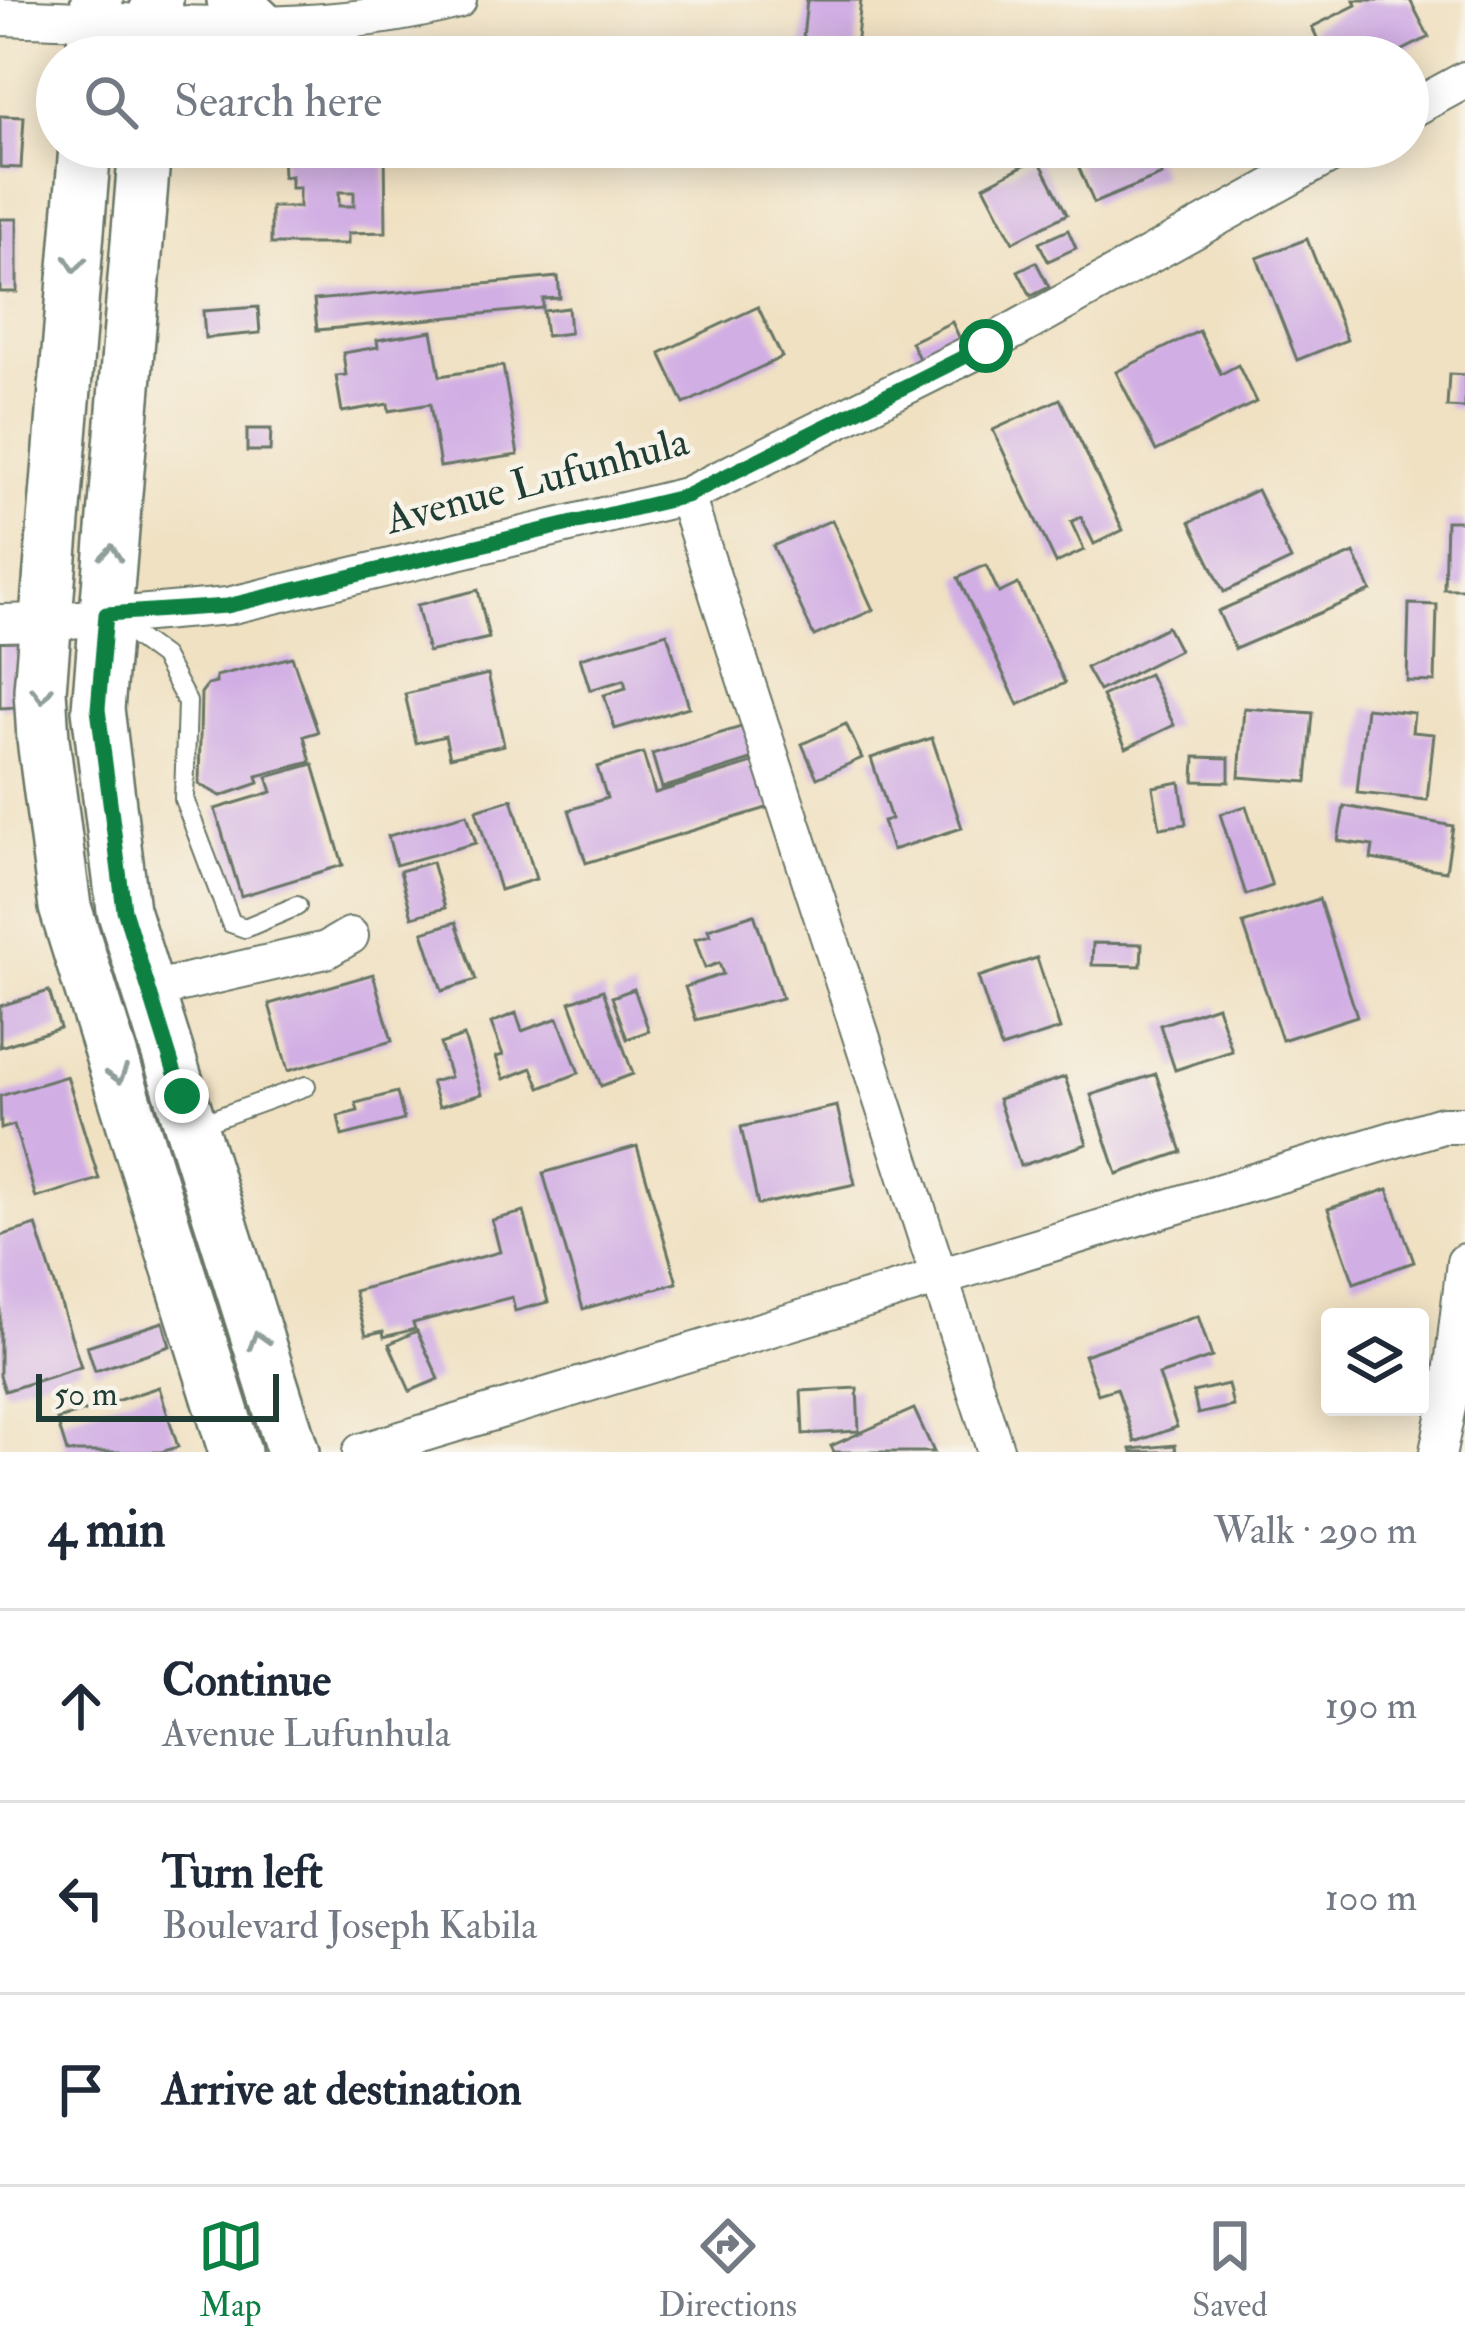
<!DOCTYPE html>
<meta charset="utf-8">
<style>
body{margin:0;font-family:"IM FELL Double Pica",serif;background:#f6f6f7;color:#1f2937}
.controls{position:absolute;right:36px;bottom:36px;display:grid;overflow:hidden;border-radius:12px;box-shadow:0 6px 30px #0003}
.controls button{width:108px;height:108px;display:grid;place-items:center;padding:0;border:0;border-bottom:3px solid #e0e1e3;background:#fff;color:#1f2937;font:60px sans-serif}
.scale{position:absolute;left:36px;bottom:30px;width:243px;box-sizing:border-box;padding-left:12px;border:6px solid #1f3d34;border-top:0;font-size:33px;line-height:42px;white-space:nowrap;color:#1f3d34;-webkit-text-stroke:9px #f7f3e8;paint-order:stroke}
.stop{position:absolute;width:36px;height:36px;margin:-27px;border:9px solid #0b8043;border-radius:50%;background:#fff}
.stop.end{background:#0b8043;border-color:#fff;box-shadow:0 3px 12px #0008}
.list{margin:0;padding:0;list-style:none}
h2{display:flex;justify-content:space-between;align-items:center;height:156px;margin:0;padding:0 48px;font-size:51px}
h2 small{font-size:39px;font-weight:400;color:#747a83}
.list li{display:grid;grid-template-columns:78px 1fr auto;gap:36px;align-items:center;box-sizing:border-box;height:192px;padding:0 48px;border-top:3px solid #e0e1e3}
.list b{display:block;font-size:45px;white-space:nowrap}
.list p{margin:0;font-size:39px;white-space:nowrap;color:#747a83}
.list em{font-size:39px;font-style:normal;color:#747a83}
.icon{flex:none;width:66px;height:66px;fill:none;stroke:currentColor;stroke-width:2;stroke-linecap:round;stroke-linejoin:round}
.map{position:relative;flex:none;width:1465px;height:1452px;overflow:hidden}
.search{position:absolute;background:#fff;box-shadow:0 6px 30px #0003;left:36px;right:36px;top:36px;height:132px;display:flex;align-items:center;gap:30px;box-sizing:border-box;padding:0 42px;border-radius:66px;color:#747a83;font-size:45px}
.sheet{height:732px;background:#fff}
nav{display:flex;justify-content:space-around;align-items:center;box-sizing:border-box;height:168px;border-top:3px solid #e0e1e3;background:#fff;font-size:33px;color:#747a83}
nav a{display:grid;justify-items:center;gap:6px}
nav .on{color:#0b8043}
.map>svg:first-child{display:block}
.building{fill:#d1aee4;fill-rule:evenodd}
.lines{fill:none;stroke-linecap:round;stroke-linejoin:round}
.lane-casing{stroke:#687666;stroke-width:22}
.street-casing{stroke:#687666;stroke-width:40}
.secondary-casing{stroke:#687666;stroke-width:56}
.lane{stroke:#fff;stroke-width:18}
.street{stroke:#fff;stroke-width:36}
.secondary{stroke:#fff;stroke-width:51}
.oneway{stroke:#8f9e9a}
.route{stroke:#0b8043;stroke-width:15}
.labels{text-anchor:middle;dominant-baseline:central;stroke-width:9;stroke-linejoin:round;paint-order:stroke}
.street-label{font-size:42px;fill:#1f3d34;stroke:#f7f3e8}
</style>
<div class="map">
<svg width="1465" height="1452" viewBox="0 0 1465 1452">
<rect width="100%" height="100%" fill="#f7f3e8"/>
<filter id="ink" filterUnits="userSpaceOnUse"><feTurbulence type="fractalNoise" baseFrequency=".00833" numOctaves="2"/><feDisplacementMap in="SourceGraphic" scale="24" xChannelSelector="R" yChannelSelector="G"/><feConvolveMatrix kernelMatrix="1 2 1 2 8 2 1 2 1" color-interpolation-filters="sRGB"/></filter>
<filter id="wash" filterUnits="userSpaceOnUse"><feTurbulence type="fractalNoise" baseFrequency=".004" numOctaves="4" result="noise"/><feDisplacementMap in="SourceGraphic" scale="48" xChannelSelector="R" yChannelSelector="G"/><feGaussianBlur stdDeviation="2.7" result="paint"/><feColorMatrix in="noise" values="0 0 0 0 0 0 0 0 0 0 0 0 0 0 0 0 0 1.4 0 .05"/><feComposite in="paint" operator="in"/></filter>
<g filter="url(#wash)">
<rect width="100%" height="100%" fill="#f0e1c3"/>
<g id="blocks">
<g class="building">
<polygon points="807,0 861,0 855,57 801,57"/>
<polygon points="1354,0 1410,0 1429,37 1389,57 1326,57 1312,27 1356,5"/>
<polygon points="0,116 24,117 21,168 0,167"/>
<path d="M286,147H385L386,232L348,233V244H271V207H299V188H291V176L283,177L282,149ZM339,192H354V206H339Z"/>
<polygon points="1070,147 1150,147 1162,175 1094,203"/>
<polygon points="1038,158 1067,214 1013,242 984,186"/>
<rect x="0" y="219" width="17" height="73"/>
<polygon points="1068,230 1076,248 1048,261 1039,243"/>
<polygon points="1307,239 1347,340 1297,360 1257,258"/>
<polygon points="1036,262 1049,287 1031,296 1018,271"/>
<polygon points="558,277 560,298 543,299 543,308 317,330 314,300"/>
<polygon points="258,307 260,333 205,338 203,311"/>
<polygon points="758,307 782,357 684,404 660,353"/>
<polygon points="568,308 570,333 546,336 543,311"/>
<polygon points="952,322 962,343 921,363 911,342"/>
<polygon points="432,331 440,376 503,366 518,455 440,467 430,404 389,411 388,404 342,412 336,376 346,375 343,353 378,347 377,340"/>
<polygon points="1199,331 1221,374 1238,365 1256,402 1156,451 1116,372"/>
<polygon points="1449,374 1465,375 1465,408 1447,407"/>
<polygon points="1060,399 1123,530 1094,544 1081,517 1071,522 1084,550 1056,563 993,430"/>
<polygon points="247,429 271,429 270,451 247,451"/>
<polygon points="1257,490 1291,560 1224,592 1190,522"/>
<polygon points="832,520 873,610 814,636 773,546"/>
<polygon points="1446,521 1465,521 1465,589 1444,589"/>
<polygon points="1354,553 1371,591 1235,649 1218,611"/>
<polygon points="986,565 999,593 1018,584 1065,683 1018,705 958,578"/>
<polygon points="478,590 489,638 428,652 417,605"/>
<polygon points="1409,604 1437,605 1435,682 1407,681"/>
<polygon points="1167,627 1179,650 1099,691 1086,668"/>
<polygon points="667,633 689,707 615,729 604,695 626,688 624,680 590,690 580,658"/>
<polygon points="0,638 22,638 23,707 0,708"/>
<polygon points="292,657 318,732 304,736 311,762 257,776 259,783 221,796 199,784 201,693 207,685 216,683 216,676"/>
<polygon points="488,674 504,745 450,757 445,736 416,743 405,694"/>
<polygon points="1149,674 1174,725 1126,748 1102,696"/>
<polygon points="1244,708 1313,713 1307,782 1239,777"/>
<polygon points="1366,708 1414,713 1412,732 1434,734 1427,800 1357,793"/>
<polygon points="754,723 764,756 662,788 652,754"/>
<polygon points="846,724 862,758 817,778 802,744"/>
<polygon points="932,738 962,828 892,850 883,821 891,819 871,758"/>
<polygon points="643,753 655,793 769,758 783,803 586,863 569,810 607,798 597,767"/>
<polygon points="1195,757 1229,758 1229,782 1194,781"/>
<polygon points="313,764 343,865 241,896 215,809 272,792 267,777"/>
<polygon points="1180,782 1186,824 1160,828 1153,787"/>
<polygon points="512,799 536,879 500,890 476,810"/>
<polygon points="1246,806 1272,886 1246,895 1220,814"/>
<polygon points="1344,806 1453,826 1446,871 1371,859 1373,846 1338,841"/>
<polygon points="467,814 476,843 396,865 388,836"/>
<polygon points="432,862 445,908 412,917 400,871"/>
<polygon points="1319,899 1357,1016 1282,1040 1243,923"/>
<polygon points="754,914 782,998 696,1020 685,987 723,974 719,963 705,968 695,939 710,935 708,929"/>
<polygon points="456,922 476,980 442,991 423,932"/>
<polygon points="1093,943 1142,944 1141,966 1092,965"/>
<polygon points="1037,958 1060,1029 1001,1048 978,977"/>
<polygon points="373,974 392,1041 288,1071 269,1004"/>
<polygon points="634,989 649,1031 627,1039 612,997"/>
<polygon points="603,990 633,1074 601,1086 570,1002"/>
<polygon points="49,991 60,1028 0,1047 0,1006"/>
<polygon points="1217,1006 1232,1051 1175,1070 1160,1025"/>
<polygon points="516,1013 522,1031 558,1018 579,1073 540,1088 532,1068 504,1079 496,1057 503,1055 491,1023"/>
<polygon points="464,1036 482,1094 439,1107 431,1082 450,1077 440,1044"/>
<polygon points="1156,1074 1182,1152 1117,1174 1091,1095"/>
<polygon points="67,1076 99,1179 36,1198 14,1125 1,1129 0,1096"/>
<polygon points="1065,1077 1087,1144 1020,1166 998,1099"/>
<polygon points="397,1092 404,1120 342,1136 338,1116 358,1111 356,1103"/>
<polygon points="837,1106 855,1184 758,1205 741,1127"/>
<polygon points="637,1146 677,1283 583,1309 543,1173"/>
<polygon points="1388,1189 1414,1262 1354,1283 1328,1209"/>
<polygon points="524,1212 548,1302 515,1311 512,1297 413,1323 415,1329 384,1337 383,1331 366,1335 354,1291 500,1252 492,1220"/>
<polygon points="36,1225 81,1367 5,1391 0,1376 0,1236"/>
<polygon points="1198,1316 1212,1357 1159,1375 1177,1427 1135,1442 1117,1388 1098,1394 1084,1355"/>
<polygon points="163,1322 170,1346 95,1371 87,1346"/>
<polygon points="417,1331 439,1379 410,1391 389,1344"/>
<polygon points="1228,1384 1233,1406 1198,1414 1193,1392"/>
<polygon points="159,1387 178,1447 161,1452 67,1452 57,1420"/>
<polygon points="857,1388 859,1431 803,1434 801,1391"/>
<polygon points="914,1409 934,1452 834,1452 831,1446"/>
<polygon points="1175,1445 1176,1452 1132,1452 1131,1449"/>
</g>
</g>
</g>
<g filter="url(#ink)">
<use href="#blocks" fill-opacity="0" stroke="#687666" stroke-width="3"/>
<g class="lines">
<g class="lane-casing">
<g id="lane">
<polyline points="114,621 163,657 187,702 184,799 231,923 245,928 297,906"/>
<polyline points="195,1126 306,1086"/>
</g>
</g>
<g class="street-casing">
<g id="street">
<path d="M0,17C151,21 310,40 458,0"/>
<polyline points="1408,111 1465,80"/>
<polyline points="686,496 996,1452"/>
<polyline points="0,623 46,622 228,606 686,496 986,346 1344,147"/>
<polyline points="151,990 326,950 350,936"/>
<polyline points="361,1452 1333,1158 1442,1125 1465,1125"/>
<polyline points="1438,1452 1450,1392 1465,1262"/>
</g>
</g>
<g class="secondary-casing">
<g id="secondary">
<polyline points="233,0 259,25"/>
<polyline points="92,57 97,0"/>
<polyline points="152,57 157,0"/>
<polyline points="85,147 40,690 43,739 65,907 235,1452"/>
<polyline points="145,147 98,709 123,910 293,1452"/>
</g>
</g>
<use href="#lane" class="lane"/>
<use href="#street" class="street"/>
<use href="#secondary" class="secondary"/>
</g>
<defs><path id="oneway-chevron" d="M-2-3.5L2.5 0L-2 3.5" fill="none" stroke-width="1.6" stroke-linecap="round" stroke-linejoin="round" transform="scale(3)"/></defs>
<g class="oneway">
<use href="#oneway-chevron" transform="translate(75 264) rotate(95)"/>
<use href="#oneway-chevron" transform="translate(111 553) rotate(-85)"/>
<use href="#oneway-chevron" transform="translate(42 694) rotate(90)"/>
<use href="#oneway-chevron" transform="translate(118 1075) rotate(73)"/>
<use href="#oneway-chevron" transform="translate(258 1340) rotate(-107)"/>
</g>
</g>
<g class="lines" filter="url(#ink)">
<polyline class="route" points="182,1096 124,910 98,709 106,614 227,606 686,496 986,346"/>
</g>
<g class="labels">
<g class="street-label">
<text transform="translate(537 481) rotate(-15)">Avenue Lufunhula</text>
</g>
</g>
</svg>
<div class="controls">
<button><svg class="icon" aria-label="layers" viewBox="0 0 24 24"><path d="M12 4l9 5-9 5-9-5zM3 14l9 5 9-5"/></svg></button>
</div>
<div class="scale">50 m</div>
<div class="stop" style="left:986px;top:346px"></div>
<div class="stop end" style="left:182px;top:1096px"></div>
<div class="search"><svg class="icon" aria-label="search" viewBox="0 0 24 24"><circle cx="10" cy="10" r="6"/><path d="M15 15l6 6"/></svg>Search here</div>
</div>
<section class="sheet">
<h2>4 min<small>Walk · 290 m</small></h2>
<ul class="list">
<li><svg class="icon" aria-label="ahead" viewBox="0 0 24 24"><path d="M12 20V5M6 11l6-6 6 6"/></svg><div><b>Continue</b><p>Avenue Lufunhula</p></div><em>190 m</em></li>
<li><svg class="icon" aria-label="left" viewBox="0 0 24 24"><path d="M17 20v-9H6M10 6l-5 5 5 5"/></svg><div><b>Turn left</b><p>Boulevard Joseph Kabila</p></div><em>100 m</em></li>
<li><svg class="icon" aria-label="arrive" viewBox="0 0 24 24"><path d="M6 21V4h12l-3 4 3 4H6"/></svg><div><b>Arrive at destination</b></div></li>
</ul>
</section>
<nav>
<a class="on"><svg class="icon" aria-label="map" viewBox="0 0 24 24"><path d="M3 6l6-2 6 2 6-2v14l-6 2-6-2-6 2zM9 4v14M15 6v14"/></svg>Map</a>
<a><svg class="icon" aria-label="directions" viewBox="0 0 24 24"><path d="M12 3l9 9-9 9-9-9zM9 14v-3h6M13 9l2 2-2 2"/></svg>Directions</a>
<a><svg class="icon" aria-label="saved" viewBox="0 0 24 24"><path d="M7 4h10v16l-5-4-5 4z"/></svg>Saved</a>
</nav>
